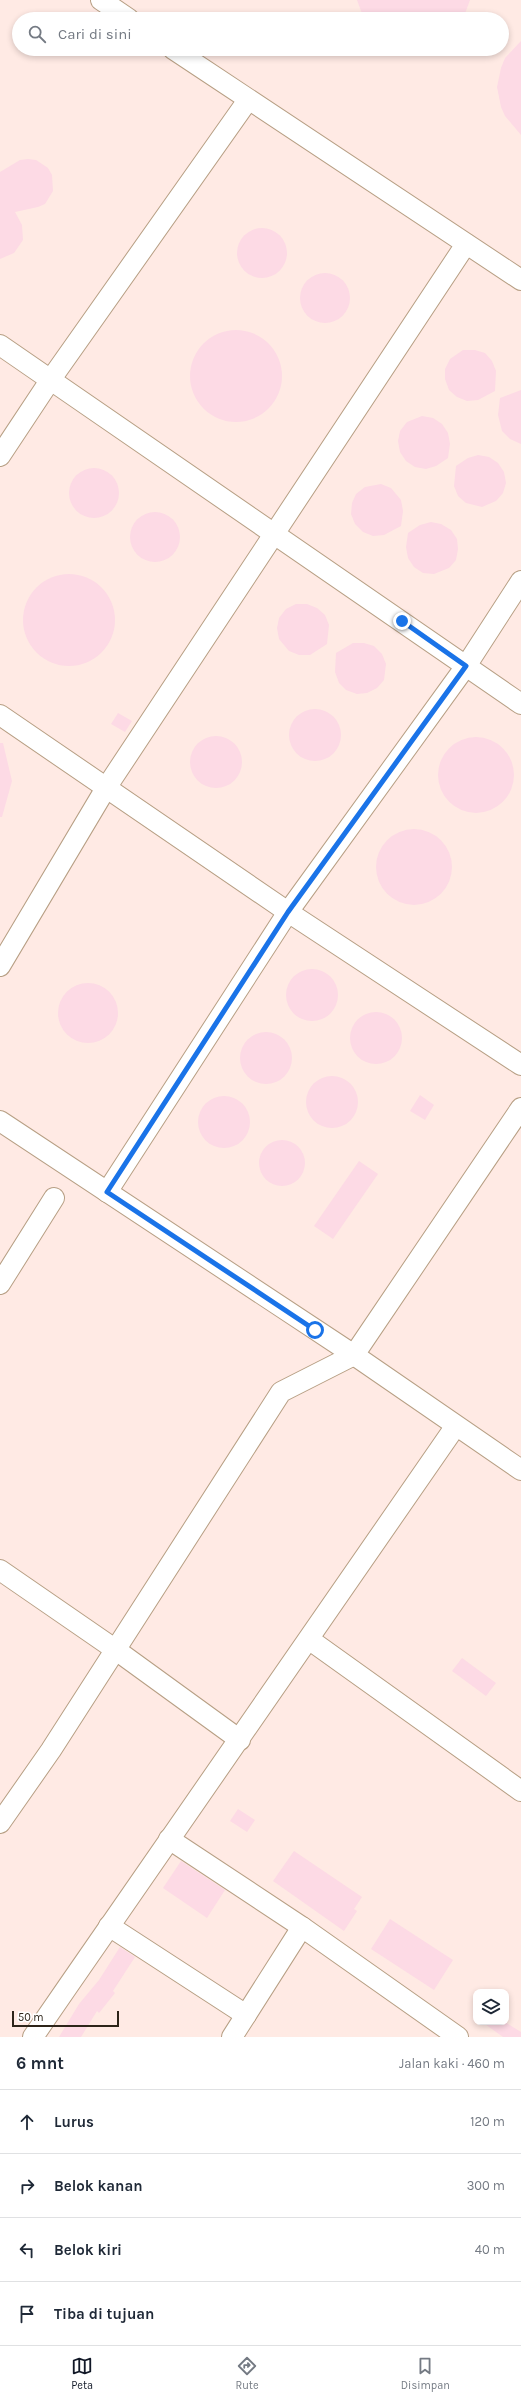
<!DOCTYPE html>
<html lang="id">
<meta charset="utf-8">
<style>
body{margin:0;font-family:Karla,sans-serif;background:#f6f6f7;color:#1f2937}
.controls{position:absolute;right:12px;bottom:12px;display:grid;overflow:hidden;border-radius:8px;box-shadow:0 2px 6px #0003}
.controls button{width:36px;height:36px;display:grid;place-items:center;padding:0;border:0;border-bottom:1px solid #e0e1e3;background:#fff;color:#1f2937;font:20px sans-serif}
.scale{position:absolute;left:12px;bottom:10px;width:107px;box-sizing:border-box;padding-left:4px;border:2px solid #2d2419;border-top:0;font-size:11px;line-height:14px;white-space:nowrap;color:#2d2419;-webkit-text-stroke:3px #fff;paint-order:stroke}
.stop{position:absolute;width:12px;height:12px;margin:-9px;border:3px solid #1a73e8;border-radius:50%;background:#fff}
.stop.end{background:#1a73e8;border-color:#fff;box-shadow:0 1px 4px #0008}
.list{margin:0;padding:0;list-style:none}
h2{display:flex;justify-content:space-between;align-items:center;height:52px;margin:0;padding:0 16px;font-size:17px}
h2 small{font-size:13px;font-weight:400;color:#747a83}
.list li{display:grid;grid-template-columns:26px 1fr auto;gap:12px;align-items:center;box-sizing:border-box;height:64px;padding:0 16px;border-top:1px solid #e0e1e3}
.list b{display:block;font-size:15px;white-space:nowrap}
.list em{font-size:13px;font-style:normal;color:#747a83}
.icon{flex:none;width:22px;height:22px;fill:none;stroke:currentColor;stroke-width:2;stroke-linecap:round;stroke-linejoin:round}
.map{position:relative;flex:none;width:521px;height:2037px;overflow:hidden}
.search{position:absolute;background:#fff;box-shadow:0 2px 6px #0003;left:12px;right:12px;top:12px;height:44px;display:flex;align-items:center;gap:10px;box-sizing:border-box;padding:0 14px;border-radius:22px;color:#747a83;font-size:15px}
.sheet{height:308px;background:#fff}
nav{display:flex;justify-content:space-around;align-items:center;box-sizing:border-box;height:56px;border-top:1px solid #e0e1e3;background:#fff;font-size:11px;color:#747a83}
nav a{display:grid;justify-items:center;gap:2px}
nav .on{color:#111827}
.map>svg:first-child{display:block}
.industrial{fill:#ffeae4;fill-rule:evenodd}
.building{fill:#fddae5}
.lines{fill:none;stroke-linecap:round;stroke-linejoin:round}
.minor-casing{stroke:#b79f84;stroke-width:22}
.minor{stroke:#fff;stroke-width:20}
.route{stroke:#1a73e8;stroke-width:5}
</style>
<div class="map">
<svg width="521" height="2037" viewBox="0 0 521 2037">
<rect width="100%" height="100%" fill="#fdf8f3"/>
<path class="industrial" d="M0,0H521V2037H0ZM19,19H502V49H19ZM476,1992H506V2022H476Z"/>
<g class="building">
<polygon points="357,0 470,0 463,19 364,19"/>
<polygon points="521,41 521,135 505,116 501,107 497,87 501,68 505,58"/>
<polygon points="28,159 36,160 48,168 52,175 53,191 45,204 38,207 15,212 22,225 23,240 14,253 0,259 0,172 20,160"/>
<circle cx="262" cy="253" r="25"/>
<circle cx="325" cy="298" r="25"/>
<circle cx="236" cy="376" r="46"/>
<polygon points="463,350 475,350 485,353 492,361 496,371 495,391 478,400 467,401 457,397 449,390 445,379 445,369 450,359"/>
<polygon points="521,390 521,444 510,439 502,431 498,415 500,398"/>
<polygon points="422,416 433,418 442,424 448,433 450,444 448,458 436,466 426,469 415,467 406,461 400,452 398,441 400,431 407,422"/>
<polygon points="478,455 489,457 498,463 504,472 506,483 503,493 496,501 482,507 466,503 458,496 454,486 456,466 468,458"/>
<circle cx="94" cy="493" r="25"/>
<polygon points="381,484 391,488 401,500 403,511 401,526 384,535 373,536 363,532 355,524 351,514 352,503 356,494 365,487"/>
<circle cx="155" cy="537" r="25"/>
<polygon points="431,522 441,524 451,530 457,539 458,549 456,560 449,568 434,574 423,573 414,567 408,558 406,547 408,533 420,525"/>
<circle cx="69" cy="620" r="46"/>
<polygon points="296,604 307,604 317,608 325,615 329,625 327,644 310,655 299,655 289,651 279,639 277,628 279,618 286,609"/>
<polygon points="353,643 364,643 374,646 382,654 386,664 384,680 377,688 367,693 357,694 346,690 339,683 335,672 336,653"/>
<circle cx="315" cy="735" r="26"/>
<polygon points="118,713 132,721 125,732 111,724"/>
<circle cx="216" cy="762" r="26"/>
<circle cx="476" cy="775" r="38"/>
<polygon points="0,743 3,743 12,781 2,817 0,817"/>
<circle cx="414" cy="867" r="38"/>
<circle cx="312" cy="995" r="26"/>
<circle cx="88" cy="1013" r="30"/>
<circle cx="376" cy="1038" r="26"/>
<circle cx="266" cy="1058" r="26"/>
<circle cx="332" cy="1102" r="26"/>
<polygon points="420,1095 434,1105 425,1120 410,1111"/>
<circle cx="224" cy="1122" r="26"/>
<circle cx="282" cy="1163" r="23"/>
<polygon points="359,1161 378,1174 333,1239 314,1226"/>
<polygon points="462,1658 496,1683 486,1696 452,1671"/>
<polygon points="238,1809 255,1820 247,1832 230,1821"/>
<polygon points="294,1851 362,1897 354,1909 357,1911 344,1931 273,1881"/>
<polygon points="181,1861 225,1890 207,1918 163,1888"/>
<polygon points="390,1919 453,1960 434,1990 371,1949"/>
<polygon points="120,1947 135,1957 113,1991 115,1993 99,2013 97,2011 81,2037 59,2037 79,2004 99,1980"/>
<polygon points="482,2022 505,2022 521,2032 521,2037 503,2037"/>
</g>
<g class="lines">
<g class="minor-casing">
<g id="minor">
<polyline points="101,0 129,19"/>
<polyline points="173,49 521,280"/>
<polyline points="0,345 521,704"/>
<polyline points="0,456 51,379 248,100"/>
<polyline points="0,715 288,912 521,1065"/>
<polyline points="0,966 106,788 466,244"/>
<polyline points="0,1121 354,1355 521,1470"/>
<polyline points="107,1192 288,912 466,666 521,581"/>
<polyline points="0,1284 54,1198"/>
<polyline points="0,1570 116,1650 240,1740"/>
<polyline points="310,1640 521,1791"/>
<polyline points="0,1823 51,1750 281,1392 354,1355 521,1108"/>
<polyline points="169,1839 302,1927 458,2037"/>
<polyline points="109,1926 246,2015"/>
<path d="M33,2037C173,1833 316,1631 455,1427"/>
<polyline points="232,2037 302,1927"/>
</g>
</g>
<use href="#minor" class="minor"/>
</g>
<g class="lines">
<polyline class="route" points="315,1330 107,1192 288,912 466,666 402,621"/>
</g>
</svg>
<div class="controls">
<button><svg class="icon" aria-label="layers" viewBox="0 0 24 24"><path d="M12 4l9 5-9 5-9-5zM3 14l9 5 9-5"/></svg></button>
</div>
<div class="scale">50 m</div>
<div class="stop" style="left:315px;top:1330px"></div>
<div class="stop end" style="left:402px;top:621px"></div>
<div class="search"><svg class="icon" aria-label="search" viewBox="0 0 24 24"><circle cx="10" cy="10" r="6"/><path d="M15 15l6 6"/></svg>Cari di sini</div>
</div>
<section class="sheet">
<h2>6 mnt<small>Jalan kaki · 460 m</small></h2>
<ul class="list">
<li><svg class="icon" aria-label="ahead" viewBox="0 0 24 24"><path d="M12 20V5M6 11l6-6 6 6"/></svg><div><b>Lurus</b></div><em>120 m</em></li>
<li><svg class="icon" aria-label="right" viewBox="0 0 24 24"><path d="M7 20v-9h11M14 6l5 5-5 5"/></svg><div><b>Belok kanan</b></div><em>300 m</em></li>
<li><svg class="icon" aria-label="left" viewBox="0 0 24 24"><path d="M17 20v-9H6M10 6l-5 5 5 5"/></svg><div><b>Belok kiri</b></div><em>40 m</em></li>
<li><svg class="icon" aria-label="arrive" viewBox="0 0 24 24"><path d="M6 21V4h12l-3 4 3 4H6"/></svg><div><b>Tiba di tujuan</b></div></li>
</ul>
</section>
<nav>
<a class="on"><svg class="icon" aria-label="map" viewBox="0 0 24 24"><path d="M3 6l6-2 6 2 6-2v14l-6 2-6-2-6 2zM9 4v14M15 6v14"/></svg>Peta</a>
<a><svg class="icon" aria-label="directions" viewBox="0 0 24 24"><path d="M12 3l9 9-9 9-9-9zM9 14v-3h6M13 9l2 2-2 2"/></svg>Rute</a>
<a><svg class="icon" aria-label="saved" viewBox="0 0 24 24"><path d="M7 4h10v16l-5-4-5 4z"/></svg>Disimpan</a>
</nav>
